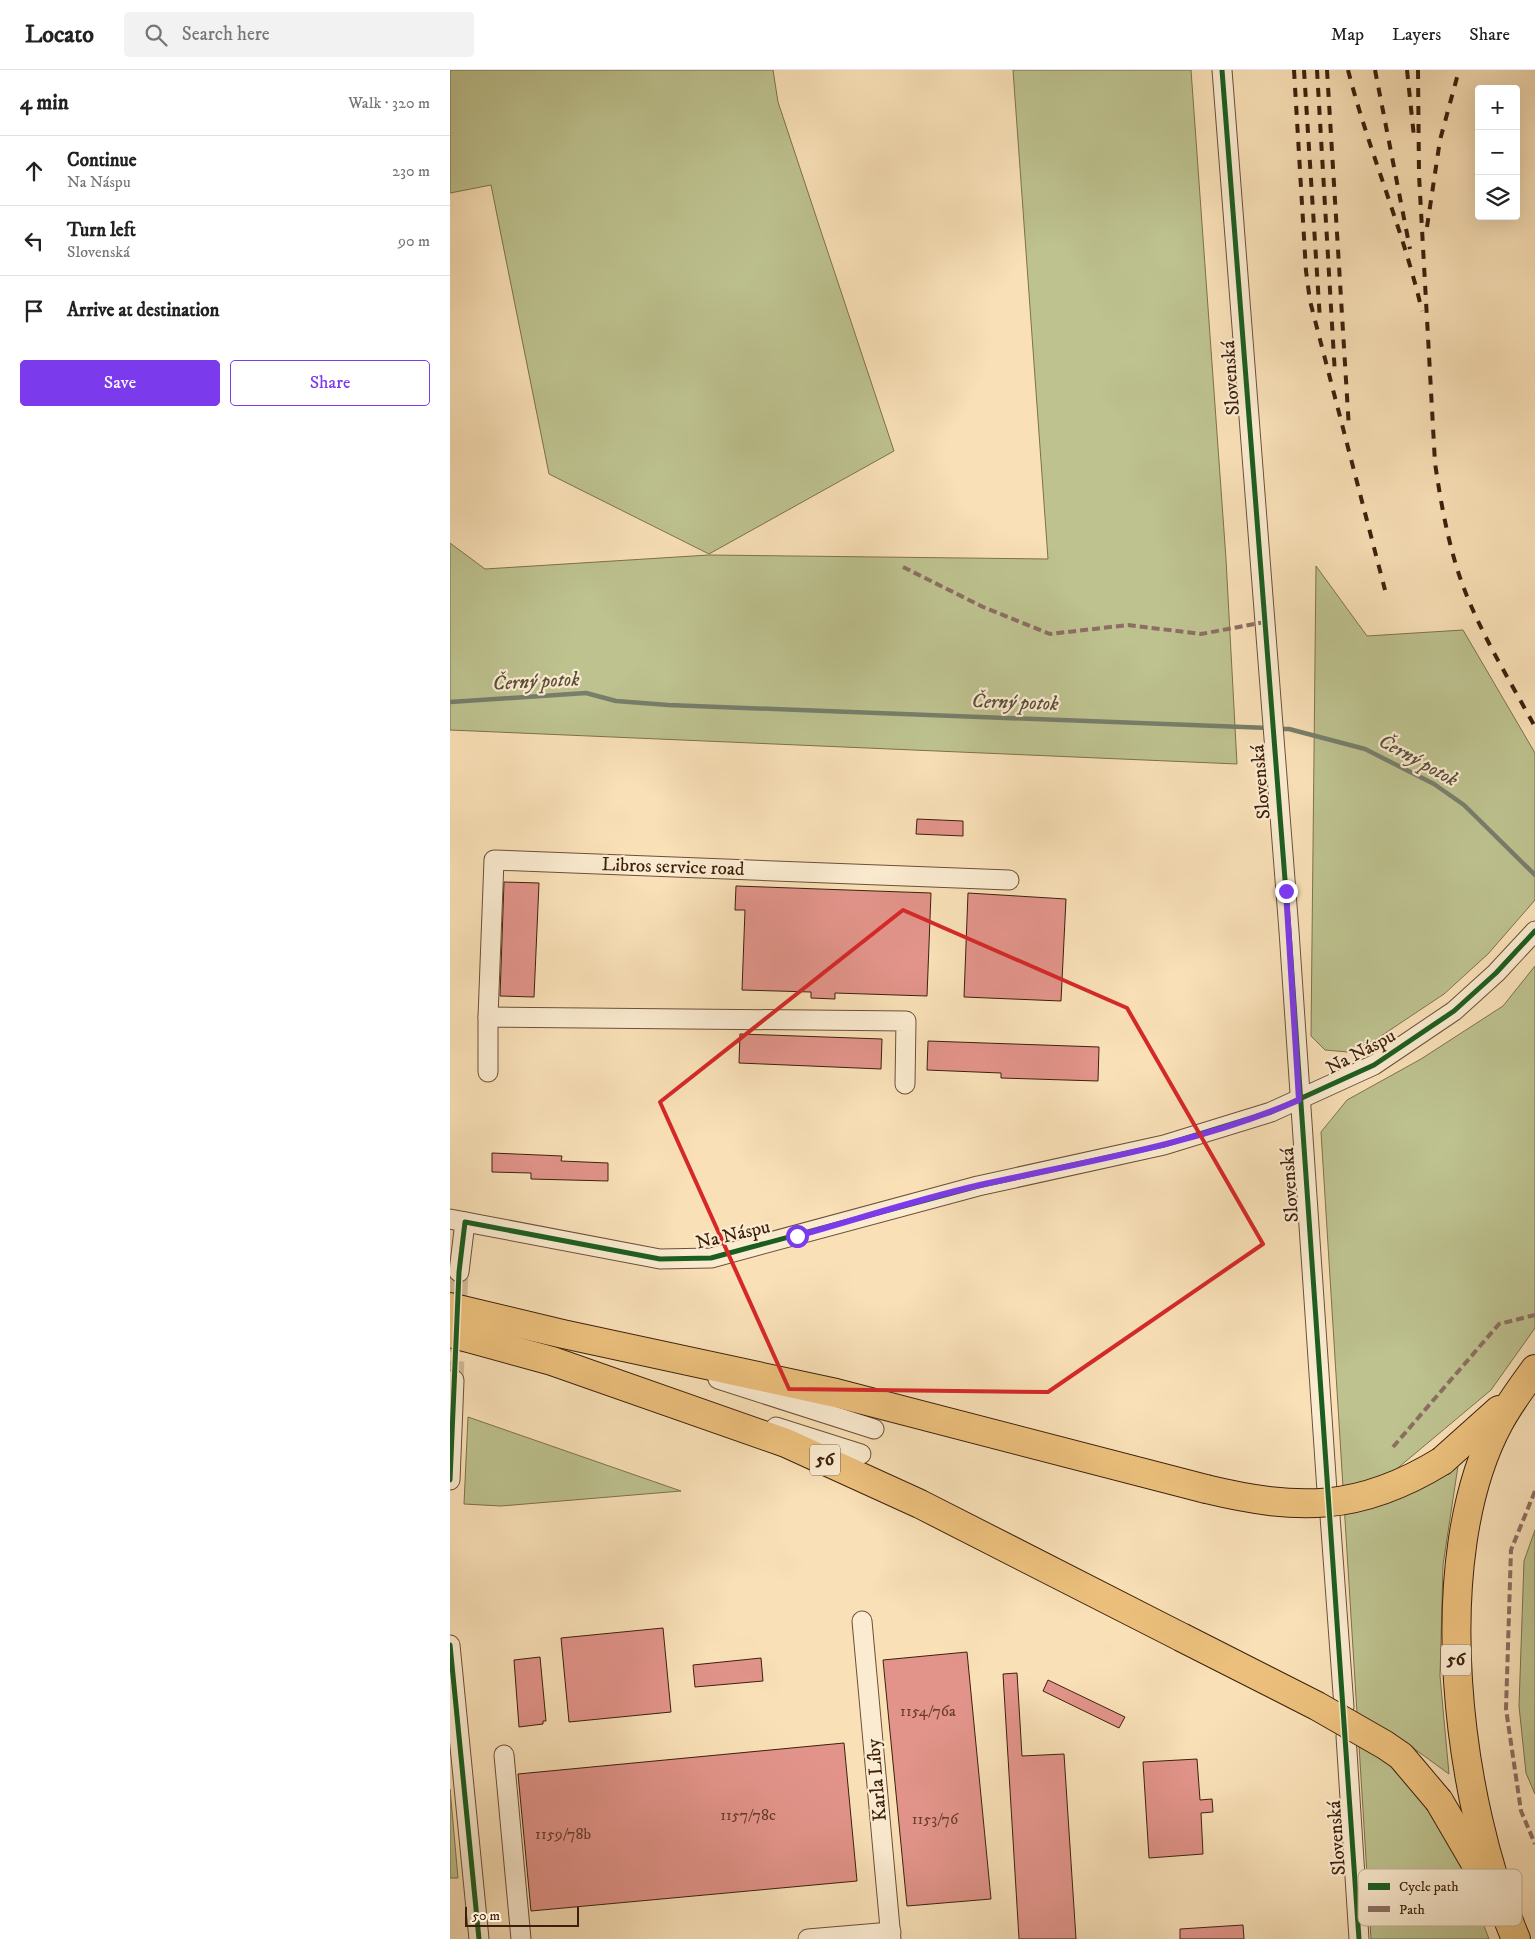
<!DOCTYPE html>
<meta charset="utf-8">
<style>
body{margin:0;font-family:"IM FELL DW Pica",serif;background:#f2f2f2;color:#222}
.controls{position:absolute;right:15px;top:15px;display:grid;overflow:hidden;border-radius:5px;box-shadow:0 5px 20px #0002}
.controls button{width:45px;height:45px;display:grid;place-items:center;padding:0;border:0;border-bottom:1px solid #e0e0e0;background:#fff;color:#222;font:25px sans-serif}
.scale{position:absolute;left:15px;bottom:12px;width:114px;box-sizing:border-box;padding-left:5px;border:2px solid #3d200c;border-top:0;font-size:14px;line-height:18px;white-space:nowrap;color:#3d200c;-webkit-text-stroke:4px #fbebd0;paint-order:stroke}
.stop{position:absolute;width:15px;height:15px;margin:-11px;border:4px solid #7c3aed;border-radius:50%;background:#fff}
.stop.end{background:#7c3aed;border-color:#fff;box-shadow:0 1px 5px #0008}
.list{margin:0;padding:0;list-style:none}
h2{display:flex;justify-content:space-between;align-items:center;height:65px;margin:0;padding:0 20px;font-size:21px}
h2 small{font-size:16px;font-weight:400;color:#767676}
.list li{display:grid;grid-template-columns:32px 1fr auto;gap:15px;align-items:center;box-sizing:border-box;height:70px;padding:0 20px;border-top:1px solid #e0e0e0}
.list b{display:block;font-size:19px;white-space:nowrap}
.list p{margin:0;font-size:16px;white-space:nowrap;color:#767676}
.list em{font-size:16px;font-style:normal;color:#767676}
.actions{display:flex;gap:10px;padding:15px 20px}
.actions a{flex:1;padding:11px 0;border:1px solid #7c3aed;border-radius:5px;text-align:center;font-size:18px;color:#7c3aed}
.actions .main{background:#7c3aed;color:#fff}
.icon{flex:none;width:28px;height:28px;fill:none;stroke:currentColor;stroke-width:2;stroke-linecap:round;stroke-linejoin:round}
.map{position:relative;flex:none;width:1085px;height:1869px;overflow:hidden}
header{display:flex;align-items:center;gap:30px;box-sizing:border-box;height:70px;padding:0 25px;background:#fff;border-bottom:1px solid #e0e0e0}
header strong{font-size:24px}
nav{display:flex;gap:28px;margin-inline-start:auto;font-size:18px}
.search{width:350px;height:45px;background:#f2f2f2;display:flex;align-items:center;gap:12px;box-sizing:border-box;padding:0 18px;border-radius:5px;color:#767676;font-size:19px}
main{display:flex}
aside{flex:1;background:#fff}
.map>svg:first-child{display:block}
.green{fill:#bdc28f;stroke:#7d714e}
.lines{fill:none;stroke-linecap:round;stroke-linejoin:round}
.stream{stroke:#777e6b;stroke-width:4.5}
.building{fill:#e2948a;stroke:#3d200c}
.minor-tunnel{stroke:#d3ba95;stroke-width:19;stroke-dasharray:19 9;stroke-linecap:butt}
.minor-casing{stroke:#6c5037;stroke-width:21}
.highway-casing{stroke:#3d200c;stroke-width:30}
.minor{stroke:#fbebd0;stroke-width:19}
.highway{stroke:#ecc07c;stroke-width:28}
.rail{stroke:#3d200c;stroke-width:4;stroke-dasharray:9 9;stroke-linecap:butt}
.highway-bridge-casing{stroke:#3d200c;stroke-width:30;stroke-linecap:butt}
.highway-bridge{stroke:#ecc07c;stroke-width:28}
.quiet{stroke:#8d6e63;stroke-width:4;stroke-dasharray:8 4;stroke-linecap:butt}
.cycleway-casing{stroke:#fbebd0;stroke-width:8}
.cycleway{stroke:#1b5e20;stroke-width:5}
.route{stroke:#7c3aed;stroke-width:6}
.marked{fill:none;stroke:#d62828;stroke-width:4;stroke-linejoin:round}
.labels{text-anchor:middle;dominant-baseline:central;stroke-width:4.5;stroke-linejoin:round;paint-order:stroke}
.number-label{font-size:16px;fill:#663d2c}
.shield{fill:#fbebd0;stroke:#765d47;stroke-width:1}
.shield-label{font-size:18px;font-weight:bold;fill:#3d200c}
.street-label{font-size:19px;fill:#3d200c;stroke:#fbebd0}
.water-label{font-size:20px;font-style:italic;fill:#5a4f3b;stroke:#fbebd0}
.key{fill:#fbebd0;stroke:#c2ae95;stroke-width:1}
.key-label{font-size:14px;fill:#3d200c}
</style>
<header>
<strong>Locato</strong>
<div class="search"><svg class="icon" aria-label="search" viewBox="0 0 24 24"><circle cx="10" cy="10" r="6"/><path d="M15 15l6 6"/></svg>Search here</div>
<nav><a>Map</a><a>Layers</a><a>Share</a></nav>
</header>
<main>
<aside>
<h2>4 min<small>Walk · 320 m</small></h2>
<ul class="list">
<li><svg class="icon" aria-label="ahead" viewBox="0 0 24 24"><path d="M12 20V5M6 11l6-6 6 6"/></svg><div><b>Continue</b><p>Na Náspu</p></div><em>230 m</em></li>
<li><svg class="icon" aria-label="left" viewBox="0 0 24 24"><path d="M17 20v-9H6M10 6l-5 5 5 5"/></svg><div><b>Turn left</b><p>Slovenská</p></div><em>90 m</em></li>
<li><svg class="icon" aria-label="arrive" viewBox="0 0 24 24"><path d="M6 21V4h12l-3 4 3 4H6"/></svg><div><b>Arrive at destination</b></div></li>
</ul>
<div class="actions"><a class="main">Save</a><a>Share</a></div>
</aside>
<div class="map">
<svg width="1085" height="1869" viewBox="0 0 1085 1869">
<rect width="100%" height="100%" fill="#f9e0b7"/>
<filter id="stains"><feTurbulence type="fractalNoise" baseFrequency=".004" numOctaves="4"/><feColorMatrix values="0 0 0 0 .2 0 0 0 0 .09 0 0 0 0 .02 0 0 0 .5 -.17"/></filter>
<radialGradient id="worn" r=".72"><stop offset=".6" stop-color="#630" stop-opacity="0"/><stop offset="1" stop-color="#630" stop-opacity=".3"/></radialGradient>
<g class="green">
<polygon points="0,0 323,0 328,32 444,381 259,484 99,404 41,115 0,123"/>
<polygon points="563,0 741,0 776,489 787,694 0,660 0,473 35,499 259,485 598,489"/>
<polygon points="866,496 917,566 1013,560 1085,683 1085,830 1038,884 994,924 925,970 897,982 875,980 861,966"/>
<polygon points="1085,896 1085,1258 1041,1320 943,1402 947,1425 1008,1396 993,1495 990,1606 999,1704 955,1672 1016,1808 1039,1869 921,1869 871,1062 897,1030 971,989 1053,936"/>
<polygon points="18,1347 231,1421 51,1436 14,1434"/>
<polygon points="1085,1460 1085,1724 1076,1703 1069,1636 1074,1491"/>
<polygon points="0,1719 8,1808 0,1808"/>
</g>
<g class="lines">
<g class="stream">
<polyline points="0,632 136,623 166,631 218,635 819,658"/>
<polyline points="827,659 839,659 915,679 984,714 1014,735 1085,805"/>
</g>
</g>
<g class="building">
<polygon points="467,749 513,751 513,766 466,764"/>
<polygon points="54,812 89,813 84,927 50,926"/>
<polygon points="286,816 481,823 477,926 385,923 385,929 361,928 361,922 292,920 295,840 285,840"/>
<polygon points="518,823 616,829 611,931 514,927"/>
<polygon points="290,964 432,969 431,999 289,993"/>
<polygon points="478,971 649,977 648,1011 551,1008 551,1003 477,1000"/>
<polygon points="42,1083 112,1086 111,1091 158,1093 158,1111 81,1109 81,1103 42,1102"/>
<polygon points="213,1558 221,1642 119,1652 111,1568"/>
<polygon points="517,1582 541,1829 457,1836 433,1590"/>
<polygon points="90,1587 96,1651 93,1651 93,1654 69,1657 64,1590"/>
<polygon points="311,1588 313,1611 245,1617 243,1595"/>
<polygon points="567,1603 572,1686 614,1684 626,1869 569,1869 553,1604"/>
<polygon points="598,1610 675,1647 669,1658 593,1621"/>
<polygon points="394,1673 407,1811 81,1841 68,1704"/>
<polygon points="747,1689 750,1730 762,1729 763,1742 751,1743 753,1784 699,1788 693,1692"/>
<polygon points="793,1855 794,1869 730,1869 730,1859"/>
</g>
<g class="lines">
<polyline class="minor-tunnel" points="4,1310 9,1202"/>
<g class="minor-casing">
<g id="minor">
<polyline points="772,0 839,861 877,1421"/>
<polyline points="38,947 44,790 559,810"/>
<polyline points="38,1002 38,947 456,951 455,1014"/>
<polyline points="0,1149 210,1189 261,1188 528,1116 714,1075 821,1042 924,995 1004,941 1046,903 1085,861"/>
<polyline points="9,1202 15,1152"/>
<polyline points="268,1309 424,1359"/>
<polyline points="326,1357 411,1384"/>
<polyline points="0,1410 4,1310"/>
<polyline points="880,1446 894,1637"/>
<polyline points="412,1551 441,1869"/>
<polyline points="0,1575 29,1869"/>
<polyline points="896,1666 909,1869"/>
<polyline points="54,1685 71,1869"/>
<polyline points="358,1869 441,1862"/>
</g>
</g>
<g class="highway-casing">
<g id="highway">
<polyline points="0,1237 113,1264 386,1323 756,1419"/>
<polyline points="0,1263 102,1291 336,1373 470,1434 731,1567"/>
<polyline points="992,1391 1049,1340"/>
<polyline points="989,1731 1031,1803"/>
<path d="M1066,1869C1007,1732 976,1489 1049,1353C1059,1334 1072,1317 1085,1299"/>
</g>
</g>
<use href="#minor" class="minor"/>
<use href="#highway" class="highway"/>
<g class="rail">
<polyline points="844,0 856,201 860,231 935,520"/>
<polyline points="854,0 870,250"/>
<polyline points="867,0 885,305"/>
<polyline points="877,0 899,359"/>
<path d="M898,0C919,82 953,159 972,241"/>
<polyline points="925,0 960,179"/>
<polyline points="957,0 964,67"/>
<path d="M968,0L969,105L985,393C990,427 996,462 1006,495C1023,552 1057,605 1085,657"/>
<polyline points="977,157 990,70 1009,0"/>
</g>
<g class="highway-bridge-casing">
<g id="highway-bridge">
<path d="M756,1419C848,1441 909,1442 992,1391"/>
<polyline points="731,1567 867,1636 935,1675 951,1686 989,1731"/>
</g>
</g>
<use href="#highway-bridge" class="highway-bridge"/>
<g class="quiet">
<polyline points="453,497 533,537 600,564 678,555 751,564 815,552"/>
<polyline points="943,1377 1049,1254 1085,1245"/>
<polyline points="1085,1421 1061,1480 1056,1639 1071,1741 1085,1774"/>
</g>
<g class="cycleway-casing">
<g id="cycleway">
<polyline points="772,0 839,861 909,1869"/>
<polyline points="0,1410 9,1202 15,1152 210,1189 261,1188 528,1116 714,1075 821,1042 924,995 1004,941 1046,903 1085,861"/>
<polyline points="0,1575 29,1869"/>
</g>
</g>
<use href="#cycleway" class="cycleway"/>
</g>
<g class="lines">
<path class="route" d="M347,1166C408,1149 469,1129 530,1115C638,1091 747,1074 849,1030L836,821"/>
</g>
<path class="marked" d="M453,840L677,938L813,1174L598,1322L339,1319L210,1032Z"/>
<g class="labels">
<g class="number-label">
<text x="478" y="1641">1154/76a</text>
<text x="298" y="1745">1157/78c</text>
<text x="485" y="1749">1153/76</text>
<text x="113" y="1764">1159/78b</text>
</g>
<g class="shield">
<rect x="360" y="1374.5" width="30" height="31" rx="4"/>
<rect x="991" y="1574.5" width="30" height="31" rx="4"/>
</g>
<g class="shield-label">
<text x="375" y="1390">56</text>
<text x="1006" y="1590">56</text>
</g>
<g class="street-label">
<text transform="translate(781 308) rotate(-94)">Slovenská</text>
<text transform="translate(811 712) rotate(-95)">Slovenská</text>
<text transform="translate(223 797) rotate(2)">Libros service road</text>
<text transform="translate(911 982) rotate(-28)">Na Náspu</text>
<text transform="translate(840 1115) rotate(-94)">Slovenská</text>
<text transform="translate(283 1165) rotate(-13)">Na Náspu</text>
<text transform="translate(427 1710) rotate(-95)">Karla Líby</text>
<text transform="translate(887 1768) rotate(-94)">Slovenská</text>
</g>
<g class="water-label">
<text transform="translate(86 612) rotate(-3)">Černý potok</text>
<text transform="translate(565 633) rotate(2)">Černý potok</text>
<text transform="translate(968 691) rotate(29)">Černý potok</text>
</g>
</g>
<rect x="908" y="1799" width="164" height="57" rx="8" class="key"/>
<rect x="918" y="1813" width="22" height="7" fill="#1b5e20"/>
<rect x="918" y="1836" width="22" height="6" fill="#8d6e63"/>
<g class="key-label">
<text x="949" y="1821">Cycle path</text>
<text x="949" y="1844">Path</text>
</g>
<rect width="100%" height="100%" filter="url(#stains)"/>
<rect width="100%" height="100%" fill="url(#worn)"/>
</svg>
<div class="controls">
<button>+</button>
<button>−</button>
<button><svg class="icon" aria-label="layers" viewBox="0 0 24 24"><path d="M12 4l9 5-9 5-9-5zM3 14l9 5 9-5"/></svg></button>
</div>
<div class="scale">50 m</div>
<div class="stop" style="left:347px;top:1166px"></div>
<div class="stop end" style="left:836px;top:821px"></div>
</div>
</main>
